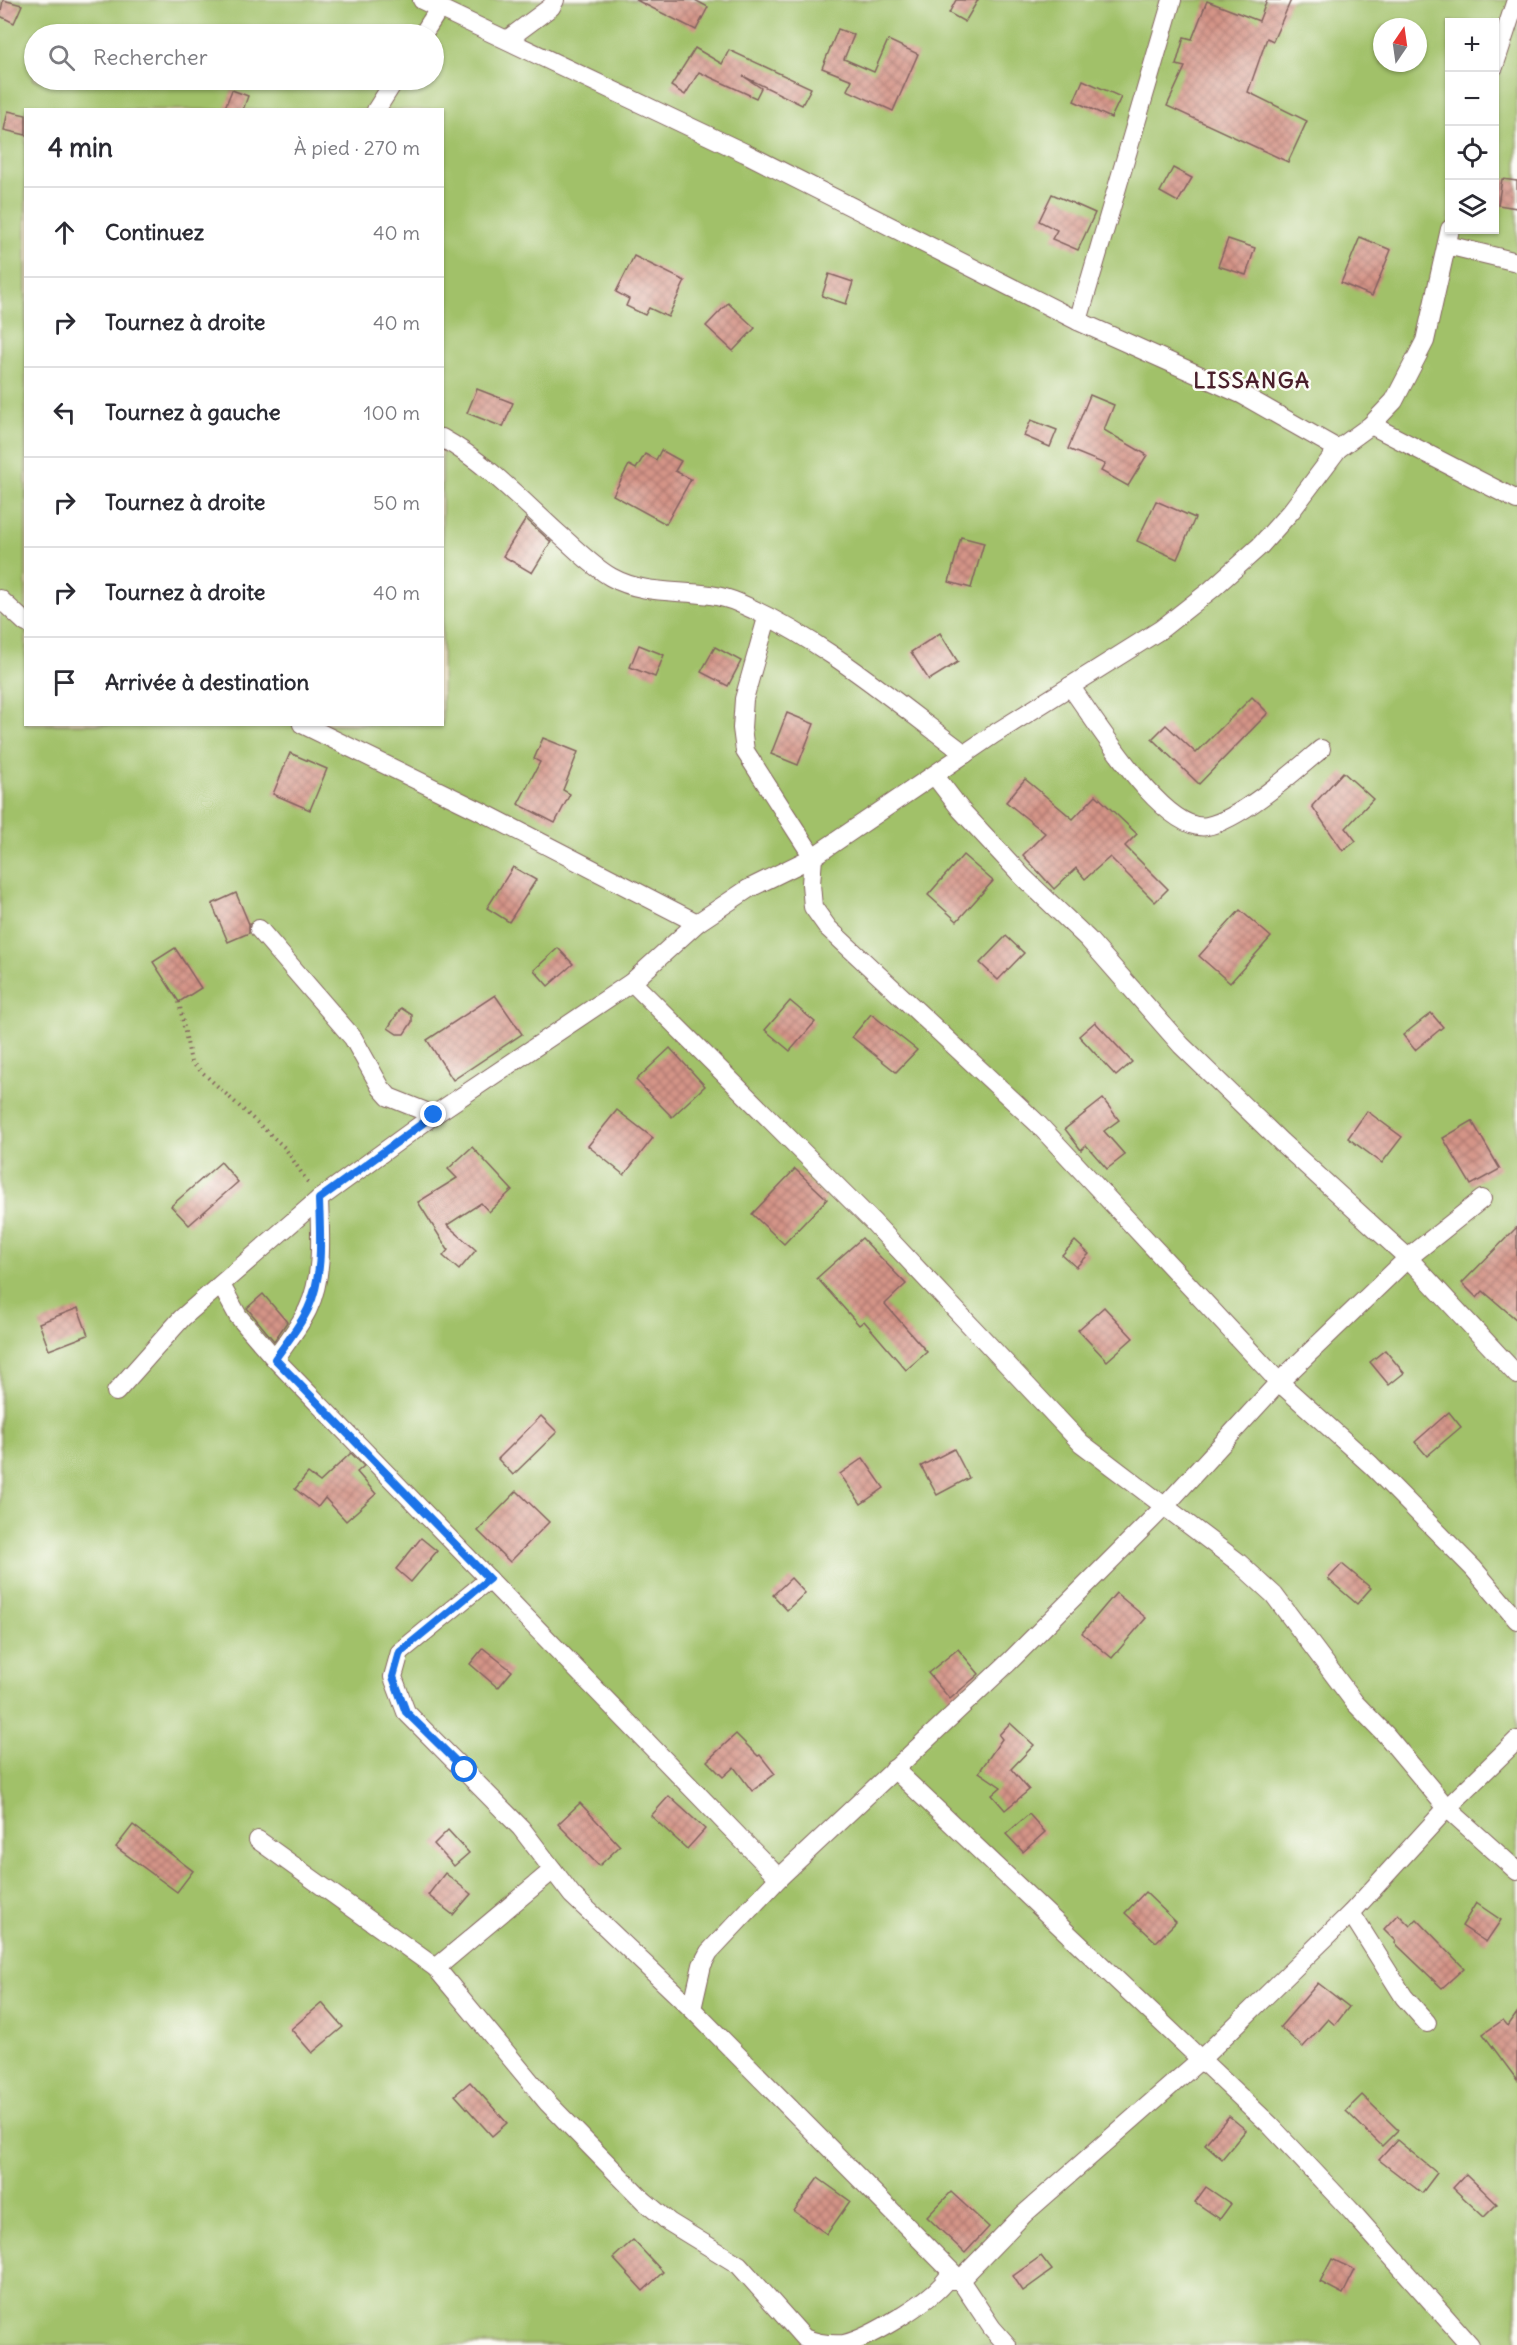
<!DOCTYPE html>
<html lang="fr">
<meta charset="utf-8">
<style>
body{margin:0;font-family:Delius,sans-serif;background:#f2f2f3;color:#2b2b33}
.controls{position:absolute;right:18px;top:18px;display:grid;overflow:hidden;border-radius:0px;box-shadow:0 2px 4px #0004}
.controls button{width:54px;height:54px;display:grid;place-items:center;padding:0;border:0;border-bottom:2px solid #e1e1e2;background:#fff;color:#2b2b33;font:30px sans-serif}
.compass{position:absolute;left:1373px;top:18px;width:54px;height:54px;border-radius:50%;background:#fff;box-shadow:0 2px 4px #0004;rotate:13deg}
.stop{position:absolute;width:18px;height:18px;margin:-14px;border:4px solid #1a73e8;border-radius:50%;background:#fff}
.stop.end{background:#1a73e8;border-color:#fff;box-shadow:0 2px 6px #0008}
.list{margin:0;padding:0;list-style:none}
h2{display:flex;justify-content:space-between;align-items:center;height:78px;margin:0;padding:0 24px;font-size:26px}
h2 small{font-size:20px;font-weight:400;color:#7c7c81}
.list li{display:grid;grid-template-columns:39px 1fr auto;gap:18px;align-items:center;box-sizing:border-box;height:90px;padding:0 24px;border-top:2px solid #e1e1e2}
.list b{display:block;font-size:22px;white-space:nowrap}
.list em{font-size:20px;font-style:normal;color:#7c7c81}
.icon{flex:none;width:33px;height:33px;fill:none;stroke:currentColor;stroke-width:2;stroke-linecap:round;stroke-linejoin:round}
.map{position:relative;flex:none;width:1517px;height:2345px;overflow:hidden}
.search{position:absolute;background:#fff;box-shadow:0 2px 4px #0004;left:24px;top:24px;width:420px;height:66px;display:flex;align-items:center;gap:15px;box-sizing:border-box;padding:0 21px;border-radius:33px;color:#7c7c81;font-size:22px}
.panel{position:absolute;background:#fff;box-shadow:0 2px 4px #0004;left:24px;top:108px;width:420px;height:618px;border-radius:0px}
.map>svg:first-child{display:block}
.grass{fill:#a1c169;stroke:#76704a;stroke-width:1.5;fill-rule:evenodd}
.building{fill:url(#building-cross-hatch)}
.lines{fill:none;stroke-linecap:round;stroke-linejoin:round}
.minor-casing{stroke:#83635f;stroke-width:20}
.path{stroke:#83635f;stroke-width:4;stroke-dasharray:1.5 4.5;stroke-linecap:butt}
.minor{stroke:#fff;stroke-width:18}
.route{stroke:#1a73e8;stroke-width:8}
.labels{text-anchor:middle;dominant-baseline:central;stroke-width:5;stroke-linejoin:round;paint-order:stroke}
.district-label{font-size:22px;font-weight:bold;letter-spacing:1.5px;fill:#4a1f2b;stroke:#fdfcf7}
</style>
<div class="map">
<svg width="1517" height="2345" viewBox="0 0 1517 2345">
<defs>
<pattern id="building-cross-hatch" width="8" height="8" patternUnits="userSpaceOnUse" patternTransform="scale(1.5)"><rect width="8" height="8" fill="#d49487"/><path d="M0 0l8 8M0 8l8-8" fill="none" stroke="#ae786f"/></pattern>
</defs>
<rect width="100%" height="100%" fill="#fdfcf7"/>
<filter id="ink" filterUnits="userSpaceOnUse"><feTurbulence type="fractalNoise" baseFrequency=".0167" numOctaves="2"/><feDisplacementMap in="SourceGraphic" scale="12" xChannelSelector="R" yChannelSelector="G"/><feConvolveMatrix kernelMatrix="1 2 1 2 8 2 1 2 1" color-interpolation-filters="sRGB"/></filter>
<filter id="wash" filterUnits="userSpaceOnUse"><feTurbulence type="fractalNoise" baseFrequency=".008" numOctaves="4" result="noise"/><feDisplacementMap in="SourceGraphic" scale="24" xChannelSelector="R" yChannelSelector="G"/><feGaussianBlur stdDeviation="1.35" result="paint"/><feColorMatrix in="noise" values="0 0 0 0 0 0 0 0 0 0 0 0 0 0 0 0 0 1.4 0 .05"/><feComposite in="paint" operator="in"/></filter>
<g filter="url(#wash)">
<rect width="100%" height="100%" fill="#eee0bf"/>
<path class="grass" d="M0,0H1517V2345H0ZM1450,22H1494V230H1450ZM1382,27H1418V63H1382ZM34,34H434V80H34ZM26,110H442V724H26Z"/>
<g id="blocks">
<g class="building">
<polygon points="3,0 22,5 14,23 0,16"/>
<polygon points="636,0 695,0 708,7 696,30"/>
<polygon points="956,0 978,0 965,22 949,13"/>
<polygon points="1267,0 1291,0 1273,41 1267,38 1248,92 1307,121 1288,162 1167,106 1185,67 1176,65 1184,37 1192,39 1207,1 1259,21"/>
<polygon points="838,29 854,35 844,59 874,72 888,40 918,54 893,111 847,90 852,80 822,68"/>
<polygon points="695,48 722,64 729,50 811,88 802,105 743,76 761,88 756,98 699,72 685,95 671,86"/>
<polygon points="1083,80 1121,97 1111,118 1074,101"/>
<polygon points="232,90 248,96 243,110 224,110"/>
<polygon points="8,111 26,115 26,135 4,130"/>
<polygon points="1173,168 1192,178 1178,202 1160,192"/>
<polygon points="1502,179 1517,181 1517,208 1498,205"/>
<polygon points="1052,194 1095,213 1078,250 1052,239 1057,230 1039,221"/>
<polygon points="1360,237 1391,250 1372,296 1341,283"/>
<polygon points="1228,239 1255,248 1246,275 1218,266"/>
<polygon points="634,256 685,281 668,317 649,308 645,315 626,306 629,299 616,292"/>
<polygon points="829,274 853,282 846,304 822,296"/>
<polygon points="728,303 755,328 733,351 706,326"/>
<polygon points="477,389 513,403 503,427 467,413"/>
<polygon points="1090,395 1114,405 1104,430 1147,455 1128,486 1101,471 1105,464 1068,449"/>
<polygon points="1031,420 1057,430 1050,447 1024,436"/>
<polygon points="661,450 681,461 675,471 691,479 666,524 613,495 629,465 636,469 645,454 656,460"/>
<polygon points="1156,501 1195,518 1177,559 1137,541"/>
<polygon points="526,519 551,542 532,573 503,556"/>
<polygon points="961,537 984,543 971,588 949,582"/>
<polygon points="940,633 958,662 929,680 911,652"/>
<polygon points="639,645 664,655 655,677 630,667"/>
<polygon points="715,647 741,661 728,686 701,672"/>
<polygon points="1252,697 1268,713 1199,784 1152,739 1166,725 1196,753"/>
<polygon points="787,713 814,724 798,765 771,754"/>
<polygon points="543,738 578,752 563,790 570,794 555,823 518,804 540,762 534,759"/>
<polygon points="290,753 327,769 310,810 273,794"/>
<polygon points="1343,772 1373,799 1346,828 1356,841 1343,851 1312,806"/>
<polygon points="1025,779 1073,819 1096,795 1137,834 1125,846 1168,889 1155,902 1110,857 1085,879 1076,868 1054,889 1023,855 1045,833 1006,802"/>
<polygon points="963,855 993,881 957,921 928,895"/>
<polygon points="513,867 536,880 509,922 487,908"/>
<polygon points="236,893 249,924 249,933 228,942 212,904"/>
<polygon points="1240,910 1271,937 1230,983 1199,956"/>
<polygon points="1006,936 1024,953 998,980 980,963"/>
<polygon points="175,948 201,988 179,1002 153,962"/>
<polygon points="558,948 573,964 548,986 534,970"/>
<polygon points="495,995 522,1034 453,1080 427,1040"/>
<polygon points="790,1001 815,1022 790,1051 765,1030"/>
<polygon points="401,1008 412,1015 412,1022 404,1034 397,1034 388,1028"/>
<polygon points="1431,1013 1443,1027 1415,1050 1403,1035"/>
<polygon points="871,1014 917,1050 896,1072 852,1037"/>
<polygon points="1095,1022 1132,1062 1116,1076 1079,1036"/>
<polygon points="670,1048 705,1086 672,1117 636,1080"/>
<polygon points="1103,1099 1119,1120 1104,1131 1125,1155 1107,1169 1086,1145 1081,1150 1065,1129"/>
<polygon points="617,1110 653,1138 624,1175 588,1146"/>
<polygon points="1367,1111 1402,1137 1382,1163 1348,1138"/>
<polygon points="1472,1121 1500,1169 1471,1185 1443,1138"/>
<polygon points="472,1147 512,1190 489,1212 481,1203 447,1225 476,1250 459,1270 443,1256 448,1250 418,1202 457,1178 448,1169"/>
<polygon points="221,1162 238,1182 189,1225 171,1206"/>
<polygon points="795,1169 827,1199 784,1244 752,1214"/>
<polygon points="1517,1227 1517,1320 1483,1291 1477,1298 1462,1283"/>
<polygon points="862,1238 906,1284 885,1304 927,1352 906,1370 864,1321 859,1325 817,1278"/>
<polygon points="1075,1241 1089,1254 1076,1267 1062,1255"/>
<polygon points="263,1294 287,1322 274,1341 247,1308"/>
<polygon points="1104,1307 1133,1338 1107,1361 1078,1330"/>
<polygon points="78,1308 88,1335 49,1350 39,1323"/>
<polygon points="1385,1350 1404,1373 1389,1385 1370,1362"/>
<polygon points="1449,1412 1461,1427 1427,1456 1415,1442"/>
<polygon points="541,1416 557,1432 513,1475 498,1459"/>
<polygon points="954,1449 969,1478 937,1495 921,1466"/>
<polygon points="351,1453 364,1466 357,1472 376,1494 346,1521 325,1498 318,1507 295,1489 308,1473 320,1482"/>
<polygon points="863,1458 884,1488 861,1504 840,1474"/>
<polygon points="517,1491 549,1522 510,1562 478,1531"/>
<polygon points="421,1538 437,1551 411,1582 396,1569"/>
<polygon points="1342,1564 1371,1588 1357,1604 1328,1579"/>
<polygon points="791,1578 805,1593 787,1610 773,1595"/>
<polygon points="1116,1593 1146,1618 1112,1658 1082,1633"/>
<polygon points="483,1648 512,1671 498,1688 470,1664"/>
<polygon points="958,1649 979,1674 950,1699 928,1673"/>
<polygon points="1010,1723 1034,1745 1011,1769 1029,1790 1005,1810 992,1795 1001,1787 979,1772 1002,1739 999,1735"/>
<polygon points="736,1734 758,1756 760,1755 775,1774 752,1791 734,1767 723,1777 707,1761"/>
<polygon points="669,1796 705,1829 687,1849 651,1816"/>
<polygon points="580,1803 620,1846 599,1866 558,1824"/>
<polygon points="1029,1814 1045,1832 1023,1852 1006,1834"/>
<polygon points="133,1825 193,1871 177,1892 116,1847"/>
<polygon points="448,1830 469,1853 454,1866 434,1844"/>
<polygon points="445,1873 471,1894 453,1915 428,1895"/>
<polygon points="1145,1892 1176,1922 1156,1942 1125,1913"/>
<polygon points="1476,1903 1501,1920 1486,1942 1462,1926"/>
<polygon points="1398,1914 1410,1926 1417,1919 1464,1968 1442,1988 1395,1943 1396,1941 1384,1929"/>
<polygon points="1318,1983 1349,2007 1335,2025 1328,2019 1303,2047 1280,2027"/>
<polygon points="322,2003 343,2027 312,2053 291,2029"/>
<polygon points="1517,2013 1517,2080 1483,2034 1503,2020 1508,2026"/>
<polygon points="470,2082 507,2123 492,2136 455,2095"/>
<polygon points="1362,2095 1398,2130 1382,2146 1346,2111"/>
<polygon points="1229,2116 1246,2130 1222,2159 1205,2144"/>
<polygon points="1397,2140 1437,2173 1422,2193 1379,2160"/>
<polygon points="1466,2174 1497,2204 1484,2217 1453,2188"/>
<polygon points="818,2178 850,2201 827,2234 794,2211"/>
<polygon points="1206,2187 1231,2204 1220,2219 1195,2202"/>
<polygon points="951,2192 989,2227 965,2253 927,2217"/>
<polygon points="633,2240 663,2272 643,2291 613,2258"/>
<polygon points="1041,2256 1052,2270 1023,2291 1013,2276"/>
<polygon points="1332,2259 1355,2270 1343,2294 1320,2282"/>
</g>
</g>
</g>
<g filter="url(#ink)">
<use href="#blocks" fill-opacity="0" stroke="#83635f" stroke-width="1.5"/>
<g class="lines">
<g class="minor-casing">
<g id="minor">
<polyline points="422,0 745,153 1078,321 1241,394 1338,449"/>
<polyline points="423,34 439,9"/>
<polyline points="508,39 551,7 555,0"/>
<polyline points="1494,67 1516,0"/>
<polyline points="376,110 395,80"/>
<polyline points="1447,245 1517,262"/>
<polyline points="1078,321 1172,0"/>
<polyline points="1371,425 1517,500"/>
<path d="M442,438C487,463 523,502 561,536C577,550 592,566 611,577C652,600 698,585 739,603C821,638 894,701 965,754"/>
<polyline points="0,599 26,623"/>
<polyline points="767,618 744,699 742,728 745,751 813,857 811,884 813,907 828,928 1038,1124 1279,1382 1371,1465 1473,1568 1517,1620"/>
<path d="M1070,686C1095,719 1163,834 1207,826C1240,820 1295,771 1321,749"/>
<polyline points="302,724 480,811 697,923"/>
<polyline points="935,776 961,810 1023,877 1088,939 1181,1045 1281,1142 1408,1258 1517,1375"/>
<polyline points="259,929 353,1038 381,1088 389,1097 434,1115"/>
<polyline points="632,982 873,1222 1081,1443 1238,1562 1274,1595 1355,1703 1386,1735 1447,1808 1517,1871"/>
<polyline points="221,1285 238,1316 275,1359 779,1878"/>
<path d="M275,1359C286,1343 300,1326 308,1309C324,1275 320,1235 319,1199"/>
<polyline points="116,1392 182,1318 319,1199 434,1115 632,982 697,923 748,889 813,857 994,734 1160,630 1212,589 1260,546 1292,510 1338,449 1371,425 1394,401 1425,341 1450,229"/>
<polyline points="489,1579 400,1652 393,1677 406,1712 521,1828 572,1895 692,2009 960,2280 992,2328 1007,2345"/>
<polyline points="894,1769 1270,2125 1352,2212 1470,2345"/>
<path d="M258,1840L436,1968L548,2103L644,2201L669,2222L739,2265L804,2338C816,2343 831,2345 844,2344C870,2338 931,2301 946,2280H960L1024,2214L1200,2060L1351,1913L1447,1808L1517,1740"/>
<polyline points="1351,1913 1404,1997 1427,2023"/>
<polyline points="436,1968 553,1870"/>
<polyline points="692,2009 702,1965 709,1952 779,1878 1009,1662 1164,1507 1279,1382 1408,1258 1482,1199"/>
</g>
</g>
<polyline class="path" points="179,1002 191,1062 285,1148 309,1184"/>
<use href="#minor" class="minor"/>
</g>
</g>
<g class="lines" filter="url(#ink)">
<path class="route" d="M434,1115L319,1199C320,1235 324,1275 308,1309C300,1326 286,1343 275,1359L489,1579L400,1652L393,1677L406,1712L465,1770"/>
</g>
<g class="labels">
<g class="district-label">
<text x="1252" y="380">LISSANGA</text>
</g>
</g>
</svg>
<div class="controls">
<button>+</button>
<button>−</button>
<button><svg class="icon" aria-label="locate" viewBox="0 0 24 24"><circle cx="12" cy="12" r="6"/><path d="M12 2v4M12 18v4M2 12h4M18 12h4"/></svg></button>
<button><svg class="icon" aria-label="layers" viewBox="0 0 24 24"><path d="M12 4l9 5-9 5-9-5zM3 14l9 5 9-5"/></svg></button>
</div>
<svg class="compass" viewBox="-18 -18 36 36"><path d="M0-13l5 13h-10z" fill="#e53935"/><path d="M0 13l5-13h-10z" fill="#7c7c81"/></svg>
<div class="stop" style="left:465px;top:1770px"></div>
<div class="stop end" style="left:434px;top:1115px"></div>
<div class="search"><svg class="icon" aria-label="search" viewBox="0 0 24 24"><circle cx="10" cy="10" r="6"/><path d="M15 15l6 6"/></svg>Rechercher</div>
<section class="panel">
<h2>4 min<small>À pied · 270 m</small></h2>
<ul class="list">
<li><svg class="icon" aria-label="ahead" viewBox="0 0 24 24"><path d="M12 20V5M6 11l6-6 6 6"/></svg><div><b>Continuez</b></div><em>40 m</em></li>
<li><svg class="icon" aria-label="right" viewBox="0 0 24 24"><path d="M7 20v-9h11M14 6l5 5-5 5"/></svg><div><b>Tournez à droite</b></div><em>40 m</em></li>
<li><svg class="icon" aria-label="left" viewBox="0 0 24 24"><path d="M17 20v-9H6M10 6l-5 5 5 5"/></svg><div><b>Tournez à gauche</b></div><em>100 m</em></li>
<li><svg class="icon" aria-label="right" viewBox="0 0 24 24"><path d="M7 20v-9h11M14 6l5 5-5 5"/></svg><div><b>Tournez à droite</b></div><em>50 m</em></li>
<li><svg class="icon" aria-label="right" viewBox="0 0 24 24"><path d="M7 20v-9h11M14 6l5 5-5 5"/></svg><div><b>Tournez à droite</b></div><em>40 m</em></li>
<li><svg class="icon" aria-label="arrive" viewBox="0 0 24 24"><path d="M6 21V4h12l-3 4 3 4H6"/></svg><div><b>Arrivée à destination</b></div></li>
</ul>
</section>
</div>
